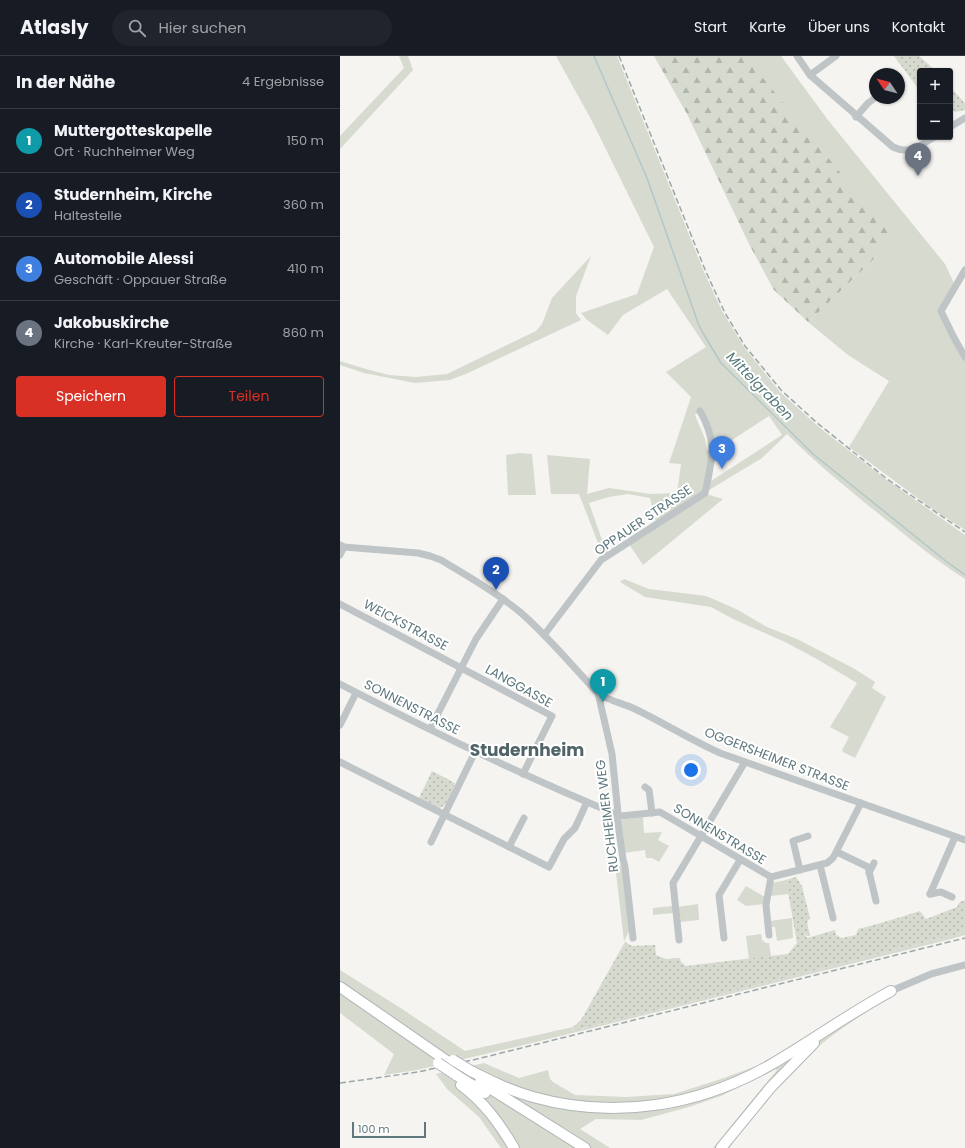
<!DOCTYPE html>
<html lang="de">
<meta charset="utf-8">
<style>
body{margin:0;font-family:Poppins,sans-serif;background:#20242c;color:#f1f3f6}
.controls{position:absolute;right:12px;top:12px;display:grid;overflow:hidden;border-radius:4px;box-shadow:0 1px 3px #0004}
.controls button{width:36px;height:36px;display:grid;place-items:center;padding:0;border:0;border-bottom:1px solid #363941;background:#171b24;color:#f1f3f6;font:20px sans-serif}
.compass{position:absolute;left:529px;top:12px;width:36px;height:36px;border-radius:50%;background:#171b24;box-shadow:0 1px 3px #0004;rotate:305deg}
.scale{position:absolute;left:12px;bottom:10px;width:74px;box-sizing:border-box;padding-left:4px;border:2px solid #5e787d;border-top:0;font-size:11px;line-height:14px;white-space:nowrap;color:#5e787d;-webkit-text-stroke:3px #fff;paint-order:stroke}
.you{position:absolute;left:351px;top:714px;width:14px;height:14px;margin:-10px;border:3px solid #fff;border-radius:50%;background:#1a73e8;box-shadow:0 0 0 6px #1a73e833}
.badge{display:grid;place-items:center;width:26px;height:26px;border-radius:50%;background:#d93025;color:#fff;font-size:13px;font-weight:700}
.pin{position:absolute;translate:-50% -33px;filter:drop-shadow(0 1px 2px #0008)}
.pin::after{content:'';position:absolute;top:21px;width:14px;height:12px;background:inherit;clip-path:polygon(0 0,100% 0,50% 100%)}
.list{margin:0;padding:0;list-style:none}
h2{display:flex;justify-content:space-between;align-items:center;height:52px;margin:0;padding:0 16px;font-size:17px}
h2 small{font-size:13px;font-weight:400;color:#9ea1a6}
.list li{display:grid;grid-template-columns:26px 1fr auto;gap:12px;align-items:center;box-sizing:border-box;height:64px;padding:0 16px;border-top:1px solid #363941}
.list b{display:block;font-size:15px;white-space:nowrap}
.list p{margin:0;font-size:13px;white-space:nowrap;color:#9ea1a6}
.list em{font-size:13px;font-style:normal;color:#9ea1a6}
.actions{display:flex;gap:8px;padding:12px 16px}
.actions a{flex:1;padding:9px 0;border:1px solid #d93025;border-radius:4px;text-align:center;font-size:14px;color:#d93025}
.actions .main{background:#d93025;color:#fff}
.icon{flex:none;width:22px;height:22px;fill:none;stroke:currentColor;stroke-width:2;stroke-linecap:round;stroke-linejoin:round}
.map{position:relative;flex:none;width:625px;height:1092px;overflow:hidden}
header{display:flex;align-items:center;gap:24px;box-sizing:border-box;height:56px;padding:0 20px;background:#171b24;border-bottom:1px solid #363941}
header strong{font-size:19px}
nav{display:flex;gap:22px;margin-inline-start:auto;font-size:14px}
.search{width:280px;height:36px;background:#20242c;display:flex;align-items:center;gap:10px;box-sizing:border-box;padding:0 14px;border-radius:22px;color:#9ea1a6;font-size:15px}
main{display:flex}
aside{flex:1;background:#171b24}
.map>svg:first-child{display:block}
.green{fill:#d6dacf;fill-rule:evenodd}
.forest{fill:url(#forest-firs)}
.park{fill:url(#park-dots)}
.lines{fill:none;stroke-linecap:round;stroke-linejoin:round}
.stream{stroke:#b4c7c8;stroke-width:1.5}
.highway-casing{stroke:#b0b6b7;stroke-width:12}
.minor{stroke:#bfc5c7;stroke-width:7}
.highway{stroke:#fff;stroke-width:10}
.rail{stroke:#9ba7a9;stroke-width:1.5;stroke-dasharray:6 3;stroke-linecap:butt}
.highway-bridge-casing{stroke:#b0b6b7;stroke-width:12;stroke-linecap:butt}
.highway-bridge{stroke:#fff;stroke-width:10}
.labels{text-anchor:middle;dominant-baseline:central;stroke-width:4;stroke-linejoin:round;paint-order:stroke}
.street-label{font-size:13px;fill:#5e787d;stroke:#fff}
.water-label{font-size:14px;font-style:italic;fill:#58797a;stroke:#fff}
.district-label{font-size:17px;font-weight:bold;fill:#506468;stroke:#fff}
</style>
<header>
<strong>Atlasly</strong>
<div class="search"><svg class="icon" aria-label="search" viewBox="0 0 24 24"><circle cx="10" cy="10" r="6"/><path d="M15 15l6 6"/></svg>Hier suchen</div>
<nav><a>Start</a><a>Karte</a><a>Über uns</a><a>Kontakt</a></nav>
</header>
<main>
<aside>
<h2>In der Nähe<small>4 Ergebnisse</small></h2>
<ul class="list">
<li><span class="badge" style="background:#0f9aa8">1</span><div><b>Muttergotteskapelle</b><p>Ort · Ruchheimer Weg</p></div><em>150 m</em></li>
<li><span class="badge" style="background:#1a4fb4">2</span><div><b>Studernheim, Kirche</b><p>Haltestelle</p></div><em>360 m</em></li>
<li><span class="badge" style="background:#3f7fe0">3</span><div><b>Automobile Alessi</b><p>Geschäft · Oppauer Straße</p></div><em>410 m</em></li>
<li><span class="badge" style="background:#6b7280">4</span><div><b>Jakobuskirche</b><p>Kirche · Karl-Kreuter-Straße</p></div><em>860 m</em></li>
</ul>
<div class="actions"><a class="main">Speichern</a><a>Teilen</a></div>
</aside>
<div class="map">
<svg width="625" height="1092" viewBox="0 0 625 1092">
<defs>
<pattern id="forest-firs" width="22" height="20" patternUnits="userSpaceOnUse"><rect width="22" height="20" fill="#d6dacf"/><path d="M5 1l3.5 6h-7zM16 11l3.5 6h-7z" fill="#b1b6ad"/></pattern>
<pattern id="park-dots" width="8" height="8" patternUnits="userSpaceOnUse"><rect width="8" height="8" fill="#d6dacf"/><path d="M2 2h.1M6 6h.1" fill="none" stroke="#b1b6ad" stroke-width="1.8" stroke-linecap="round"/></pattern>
</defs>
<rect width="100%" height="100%" fill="#f5f4f0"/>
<g class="green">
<polygon points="59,0 68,0 73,14 0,93 0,80 64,12"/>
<path d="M216,0H277L364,216L382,255L404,291L440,336L480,372L547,424L625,479V523C598,506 574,486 549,466C514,438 479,410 447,378L422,402L316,466L310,442L288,438L269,441L249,447L261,481L270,495L263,500L239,438H211L207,399L250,403L247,438L269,432L311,438L337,437L341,408L329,407L351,341L326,316L366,291L327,233L283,259L268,279L247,264L241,257L297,238L314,191L252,65ZM359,356L372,394H367L365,383L355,359ZM429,360L442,379L371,425L375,395Z"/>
<polygon points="405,0 441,0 488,64 605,208 617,234 604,255 625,296 625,474 591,452 509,391 549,325 508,299 468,266 540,197"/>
<polygon points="251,200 236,240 236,257 241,264 128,317 110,324 75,327 24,317 0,309 0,305 26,313 49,319 76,321 107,318 196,275 202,268 212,242"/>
<polygon points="179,397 192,398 196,439 168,439 166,399"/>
<polygon points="366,438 383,443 303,509 289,488"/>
<polygon points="284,523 309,533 366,540 396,553 427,571 457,583 513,612 535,626 532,632 546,641 515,702 503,696 502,694 509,681 490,671 517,627 475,602 445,586 393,563 371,551 305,541 280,526"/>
<polygon points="303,761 304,777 322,776 318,784 329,790 319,806 312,802 306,802 305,794 283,797 279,764"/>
<polygon points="282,806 290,874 284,885 276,817"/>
<polygon points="446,824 449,838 430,840 432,827"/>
<polygon points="406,830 425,841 424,848 406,850 397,844"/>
<polygon points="358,848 359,864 339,866 337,851"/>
<polygon points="333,850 333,857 313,859 313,852"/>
<polygon points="452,862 453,882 437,885 435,871 431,871 430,865"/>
<polygon points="625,876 625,879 607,884 180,990 77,1014 44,1019 54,998 0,957 0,914 59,951 125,995 233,971 232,975 394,935"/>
<polygon points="421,878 422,884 426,887 429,887 431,900 409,903 406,880"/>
<path d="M546,931L551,942C508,965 468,995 436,1032C419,1051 404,1072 389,1092H373L437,1014L435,1013L381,1040L349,1051L301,1064L256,1063L240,1073L270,1092H161L139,1061L107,1033L96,1018L144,1007L179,1022L208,1014L210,1023L213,1026L235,1039L286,1041L334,1038L378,1024L419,1009Z"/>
</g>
<polygon class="forest" points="314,0 405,0 551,179 540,197 468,266 434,234 409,188 347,58"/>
<g class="park">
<polygon points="554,0 579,0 596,15 580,15 580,35"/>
<polygon points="610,31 625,47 625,54 615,56 610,50"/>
<path d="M92,715L115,727C112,735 108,750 99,752L79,742Z"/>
<path d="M456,821L462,830L470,862L467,866L470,880H467L464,877L467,882L495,874L496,879L502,882L516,879L518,873C539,868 560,861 580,855L586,863L617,851L620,846L625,844V876L394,935L232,975L233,971L241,964L285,886L292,890L315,889L316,899L326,903L340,902L341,906L346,910L448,898L457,887L446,824Z"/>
</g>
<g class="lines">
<polyline class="stream" points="254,0 307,122 358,267 363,277 381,307 473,398 607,506 625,519"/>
<g class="highway-casing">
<g id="highway">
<polyline points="0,931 107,1005"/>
<path d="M131,1015C151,1025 171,1035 193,1041C275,1064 359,1050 432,1008C473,984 510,957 551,935"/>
<polyline points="116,1019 145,1037"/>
<polyline points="140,1026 245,1092"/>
<path d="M121,1029C145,1047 159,1067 174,1092"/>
<polyline points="381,1092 431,1031 474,987"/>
</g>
</g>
<g class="minor">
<path d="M457,0L470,19L553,91C569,99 580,90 594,81"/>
<polyline points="470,19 496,0"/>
<polyline points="516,61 528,47 535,42"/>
<polyline points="610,71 625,62"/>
<polyline points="625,214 601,255 613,280 625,301"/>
<path d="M0,489L4,491L78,497L90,500L101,504C127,520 156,536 180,556C208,580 232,610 258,637C269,645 282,647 295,653C324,667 351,684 380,697L625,784"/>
<polyline points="0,499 4,491"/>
<polyline points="0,548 212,660 183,718"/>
<path d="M204,579L261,504L365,437C372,404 378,386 360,355"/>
<path d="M0,628C91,675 183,720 278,759L281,760L320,756L431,821L487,807L493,802L521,747"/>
<polyline points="258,637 272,698 278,757 277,761 283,803 285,811 293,882"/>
<polyline points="0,669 16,637"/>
<polyline points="90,673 136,583 163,543"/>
<polyline points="0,706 209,811 224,783 235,772 247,746"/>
<polyline points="305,731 309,734 312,757"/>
<polyline points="91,786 135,696"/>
<polyline points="169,791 184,762"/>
<polyline points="497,796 528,811 536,845"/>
<polyline points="480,809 493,862"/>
<polyline points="460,814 453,785 468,780"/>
<polyline points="529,817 534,807"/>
<polyline points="590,838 615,781"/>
<polyline points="590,838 601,836 612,841"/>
<polyline points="429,879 426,849 431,821"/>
<polyline points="384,882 379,839 400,804"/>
<polyline points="339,884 333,827 405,706"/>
<polyline points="551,935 591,918 625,909"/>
</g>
<use href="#highway" class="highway"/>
<g class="rail">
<polyline points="279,0 366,216 385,257 405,290 441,334 476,366 547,423 625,476"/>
<polyline points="0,1027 78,1016 137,1003 625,882"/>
</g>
<g class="highway-bridge-casing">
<g id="highway-bridge">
<polyline points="113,1004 131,1015"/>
<polyline points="98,1007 116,1019"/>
</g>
</g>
<use href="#highway-bridge" class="highway-bridge"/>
</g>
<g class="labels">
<g class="street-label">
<text transform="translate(303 464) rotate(-34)">OPPAUER STRASSE</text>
<text transform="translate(66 569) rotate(28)">WEICKSTRASSE</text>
<text transform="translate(179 630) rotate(29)">LANGGASSE</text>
<text transform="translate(72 651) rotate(27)">SONNENSTRASSE</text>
<text transform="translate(437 703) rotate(21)">OGGERSHEIMER STRASSE</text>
<text transform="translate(267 760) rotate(-97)">RUCHHEIMER WEG</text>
<text transform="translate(380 778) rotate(31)">SONNENSTRASSE</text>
</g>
<g class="water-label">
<text transform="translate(420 330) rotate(46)">Mittelgraben</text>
</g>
<g class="district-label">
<text x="187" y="694">Studernheim</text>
</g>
</g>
</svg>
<div class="controls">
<button>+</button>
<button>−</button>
</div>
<svg class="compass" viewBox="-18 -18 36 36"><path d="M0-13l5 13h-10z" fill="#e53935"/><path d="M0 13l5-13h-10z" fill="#9ea1a6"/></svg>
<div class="scale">100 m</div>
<div class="you"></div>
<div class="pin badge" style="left:263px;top:646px;background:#0f9aa8">1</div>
<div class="pin badge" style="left:156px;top:534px;background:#1a4fb4">2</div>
<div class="pin badge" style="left:382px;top:413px;background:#3f7fe0">3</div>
<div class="pin badge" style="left:578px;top:120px;background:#6b7280">4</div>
</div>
</main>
